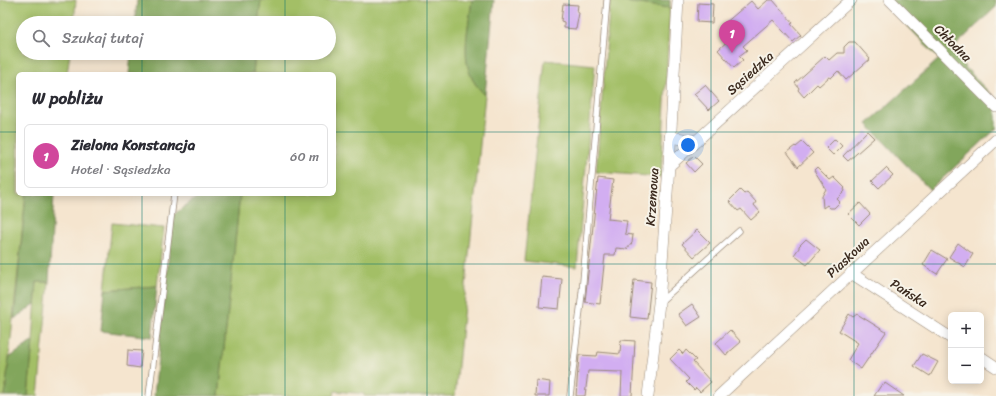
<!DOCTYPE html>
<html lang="pl">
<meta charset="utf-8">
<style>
body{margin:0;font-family:Sriracha,sans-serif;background:#f2f2f3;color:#2b2b33}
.controls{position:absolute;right:12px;bottom:12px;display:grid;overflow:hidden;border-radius:6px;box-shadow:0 2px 10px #0003}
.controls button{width:36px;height:36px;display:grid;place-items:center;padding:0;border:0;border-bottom:1px solid #e1e1e2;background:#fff;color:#2b2b33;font:20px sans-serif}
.you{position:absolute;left:688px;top:145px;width:14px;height:14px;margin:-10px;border:3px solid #fff;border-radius:50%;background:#1a73e8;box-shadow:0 0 0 6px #1a73e833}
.badge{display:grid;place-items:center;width:26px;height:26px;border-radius:50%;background:#7c3aed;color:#fff;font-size:13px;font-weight:700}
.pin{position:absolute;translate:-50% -33px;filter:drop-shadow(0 1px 2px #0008)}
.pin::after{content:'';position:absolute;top:21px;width:14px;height:12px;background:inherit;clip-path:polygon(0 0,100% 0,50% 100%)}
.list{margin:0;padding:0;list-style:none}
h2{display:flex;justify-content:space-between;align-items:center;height:52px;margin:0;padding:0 16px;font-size:17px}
h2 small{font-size:13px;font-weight:400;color:#7c7c81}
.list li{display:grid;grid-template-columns:26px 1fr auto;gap:12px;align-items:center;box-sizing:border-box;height:64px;margin:0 8px 8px;padding:0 8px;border:1px solid #e1e1e2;border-radius:6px}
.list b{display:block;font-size:15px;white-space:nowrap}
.list p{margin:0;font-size:13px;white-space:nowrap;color:#7c7c81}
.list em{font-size:13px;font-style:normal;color:#7c7c81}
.icon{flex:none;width:22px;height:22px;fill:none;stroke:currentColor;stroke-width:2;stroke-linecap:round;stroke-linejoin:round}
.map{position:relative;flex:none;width:996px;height:396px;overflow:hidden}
.search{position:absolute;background:#fff;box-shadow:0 2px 10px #0003;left:16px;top:16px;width:320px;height:44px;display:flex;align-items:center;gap:10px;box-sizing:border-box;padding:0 14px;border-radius:22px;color:#7c7c81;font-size:15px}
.panel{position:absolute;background:#fff;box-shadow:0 2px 10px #0003;left:16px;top:72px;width:320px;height:124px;border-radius:6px}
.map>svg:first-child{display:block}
.green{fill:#a3bf66;stroke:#6f7442}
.forest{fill:#82a65b;stroke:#5e683c}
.building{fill:#d2aef1}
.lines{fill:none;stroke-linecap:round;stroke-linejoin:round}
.service-casing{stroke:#988876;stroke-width:7}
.minor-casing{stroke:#988876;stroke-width:12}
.service{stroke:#fff;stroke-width:5.5}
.minor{stroke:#fff;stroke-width:11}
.grid{fill:none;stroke:#0f766e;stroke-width:1;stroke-opacity:0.55}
.labels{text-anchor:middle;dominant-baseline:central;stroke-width:4;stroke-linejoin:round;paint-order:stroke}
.street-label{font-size:13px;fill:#3b2a1e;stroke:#f7f3e8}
</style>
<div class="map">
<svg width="996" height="396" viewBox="0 0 996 396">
<rect width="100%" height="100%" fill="#f7f3e8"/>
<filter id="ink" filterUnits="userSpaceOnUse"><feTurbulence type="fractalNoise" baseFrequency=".025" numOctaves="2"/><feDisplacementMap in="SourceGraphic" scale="8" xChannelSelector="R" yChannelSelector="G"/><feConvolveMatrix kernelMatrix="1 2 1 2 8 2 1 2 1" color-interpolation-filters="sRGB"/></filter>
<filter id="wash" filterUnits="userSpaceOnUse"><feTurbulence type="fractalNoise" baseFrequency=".012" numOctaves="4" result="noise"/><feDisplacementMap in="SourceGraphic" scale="16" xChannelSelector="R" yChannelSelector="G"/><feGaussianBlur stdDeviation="0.9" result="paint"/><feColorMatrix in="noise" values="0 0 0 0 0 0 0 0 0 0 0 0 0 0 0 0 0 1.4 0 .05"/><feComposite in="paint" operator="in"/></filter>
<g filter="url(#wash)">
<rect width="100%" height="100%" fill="#f5e5cf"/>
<g class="green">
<polygon points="0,0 76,0 74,23 23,23 23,53 70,53 67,74 18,74 18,194 26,194 5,396 0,396"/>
<path d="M261,0H472C469,25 460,57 473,80C476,86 481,90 485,95L455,396H364V394L335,391L334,396H219L240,194H334V74H253L255,53H329V23H258Z"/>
<polygon points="610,0 670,8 661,177 596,172"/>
<polygon points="545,60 595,65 577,267 524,261"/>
<polygon points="112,223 164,228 157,286 105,290"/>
<polygon points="37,282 49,282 38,396 28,396 33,341"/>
</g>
<g class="forest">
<polygon points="137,0 261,0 258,23 135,23"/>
<path d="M472,0H494L485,95C481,90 476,86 473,80C460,57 469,25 472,0Z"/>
<polygon points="610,0 670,0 670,8"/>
<polygon points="883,0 996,0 996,7 950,51 996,100 996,129 930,190 867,124 939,59"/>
<polygon points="131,53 255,53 253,74 129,74"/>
<polygon points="26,194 54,194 49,282 37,282 35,304 14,319"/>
<polygon points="201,194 240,194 219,396 154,396 173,215"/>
<polygon points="157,286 152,337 101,331 105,290"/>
<polygon points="33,341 28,396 5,396 9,358"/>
</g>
<g id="blocks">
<g class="building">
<polygon points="768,0 773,0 793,23 791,24 801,35 793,42 773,20 743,46 747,50 739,56 743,60 734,68 718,50 734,35 724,24 751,1 758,9"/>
<polygon points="698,3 713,4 712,23 697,22"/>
<polygon points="563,4 578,5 577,12 579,13 576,29 564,28 564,22 561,21"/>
<polygon points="849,42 855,42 870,59 846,80 838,71 831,78 829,77 819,86 817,84 804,97 798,90 799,88 795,83 825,56 829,60 837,53 844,53 844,47"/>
<polygon points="705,85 719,101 709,110 694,94"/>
<polygon points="867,131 874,138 848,161 843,156"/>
<polygon points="835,139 842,146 833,155 826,148"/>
<polygon points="802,142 813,153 798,167 787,152 795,146 796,147"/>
<polygon points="694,156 702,164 694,172 686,163"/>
<polygon points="817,167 830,180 834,177 845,188 844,189 845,191 837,199 840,202 834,208 830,208 827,205 823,208 822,196 826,189 814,170"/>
<polygon points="886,168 893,175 879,188 872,181"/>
<polygon points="598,178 613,180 608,219 627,221 625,234 633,235 632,243 627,249 616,248 615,255 605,255 600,304 585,302"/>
<polygon points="740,190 744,194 747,192 756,202 754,205 760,212 751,220 741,209 738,211 729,201"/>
<polygon points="860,203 870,214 859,225 848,214"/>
<polygon points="697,230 710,243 694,257 682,244"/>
<polygon points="806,239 820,250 807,265 794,255 799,248 799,246"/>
<polygon points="958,243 973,254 965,267 949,257"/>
<polygon points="932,250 947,259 937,274 923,265"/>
<polygon points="542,277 562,279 559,309 539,307"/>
<polygon points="634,280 651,282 647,319 630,317"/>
<polygon points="692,304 701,317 687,326 678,314"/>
<polygon points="849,314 853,317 857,314 886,332 861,369 848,360 858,343 839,331"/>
<polygon points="730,330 741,342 726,355 716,343"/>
<polygon points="621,340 635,341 632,396 621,396 622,372 588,371 585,396 576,396 579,355 597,356 598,352 620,354"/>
<polygon points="128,350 142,351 140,368 127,366"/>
<polygon points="679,350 683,354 686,350 696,360 693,362 711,382 700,392 696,388 694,390 686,382 689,379 670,359"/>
<polygon points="922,354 938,362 930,376 914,366"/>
<polygon points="536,380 550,382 549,396 535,396"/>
<polygon points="885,383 904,396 874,396 882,384 884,385"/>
</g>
</g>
</g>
<g filter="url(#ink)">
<use href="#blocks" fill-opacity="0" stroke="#988876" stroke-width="1"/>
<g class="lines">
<g class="service-casing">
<g id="service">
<polyline points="660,302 739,231"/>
<polyline points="149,396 174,194"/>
<polyline points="570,396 582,293 607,0"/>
</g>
</g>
<g class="minor-casing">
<g id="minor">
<polyline points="890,0 996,107"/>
<polyline points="670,137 696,141"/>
<polyline points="669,166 851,0"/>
<polyline points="851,273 951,338"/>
<polyline points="981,357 996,367"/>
<polyline points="648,396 659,303 669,166 678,0"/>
<polyline points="719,396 996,140"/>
</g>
</g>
<use href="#service" class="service"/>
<use href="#minor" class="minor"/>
</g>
</g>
<path class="grid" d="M142,0V23M285,0V23M427,0V396M569,0V396M711,0V396M854,0V396M142,53V74M285,53V74M0,132H18M334,132H996M142,194V396M285,194V396M0,264H996"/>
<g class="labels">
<g class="street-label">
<text transform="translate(953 43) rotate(45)">Chłodna</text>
<text transform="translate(750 73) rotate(-42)">Sąsiedzka</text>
<text transform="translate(652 197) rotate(-86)">Krzemowa</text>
<text transform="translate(848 257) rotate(-43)">Piaskowa</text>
<text transform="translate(909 293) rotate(33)">Pańska</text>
</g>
</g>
</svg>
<div class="controls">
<button>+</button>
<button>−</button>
</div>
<div class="you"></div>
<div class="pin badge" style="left:732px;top:53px;background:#d1479c">1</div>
<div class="search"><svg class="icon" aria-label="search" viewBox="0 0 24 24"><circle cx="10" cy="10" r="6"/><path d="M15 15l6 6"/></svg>Szukaj tutaj</div>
<section class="panel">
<h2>W pobliżu<small></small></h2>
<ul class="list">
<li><span class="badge" style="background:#d1479c">1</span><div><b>Zielona Konstancja</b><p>Hotel · Sąsiedzka</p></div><em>60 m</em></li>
</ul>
</section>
</div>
